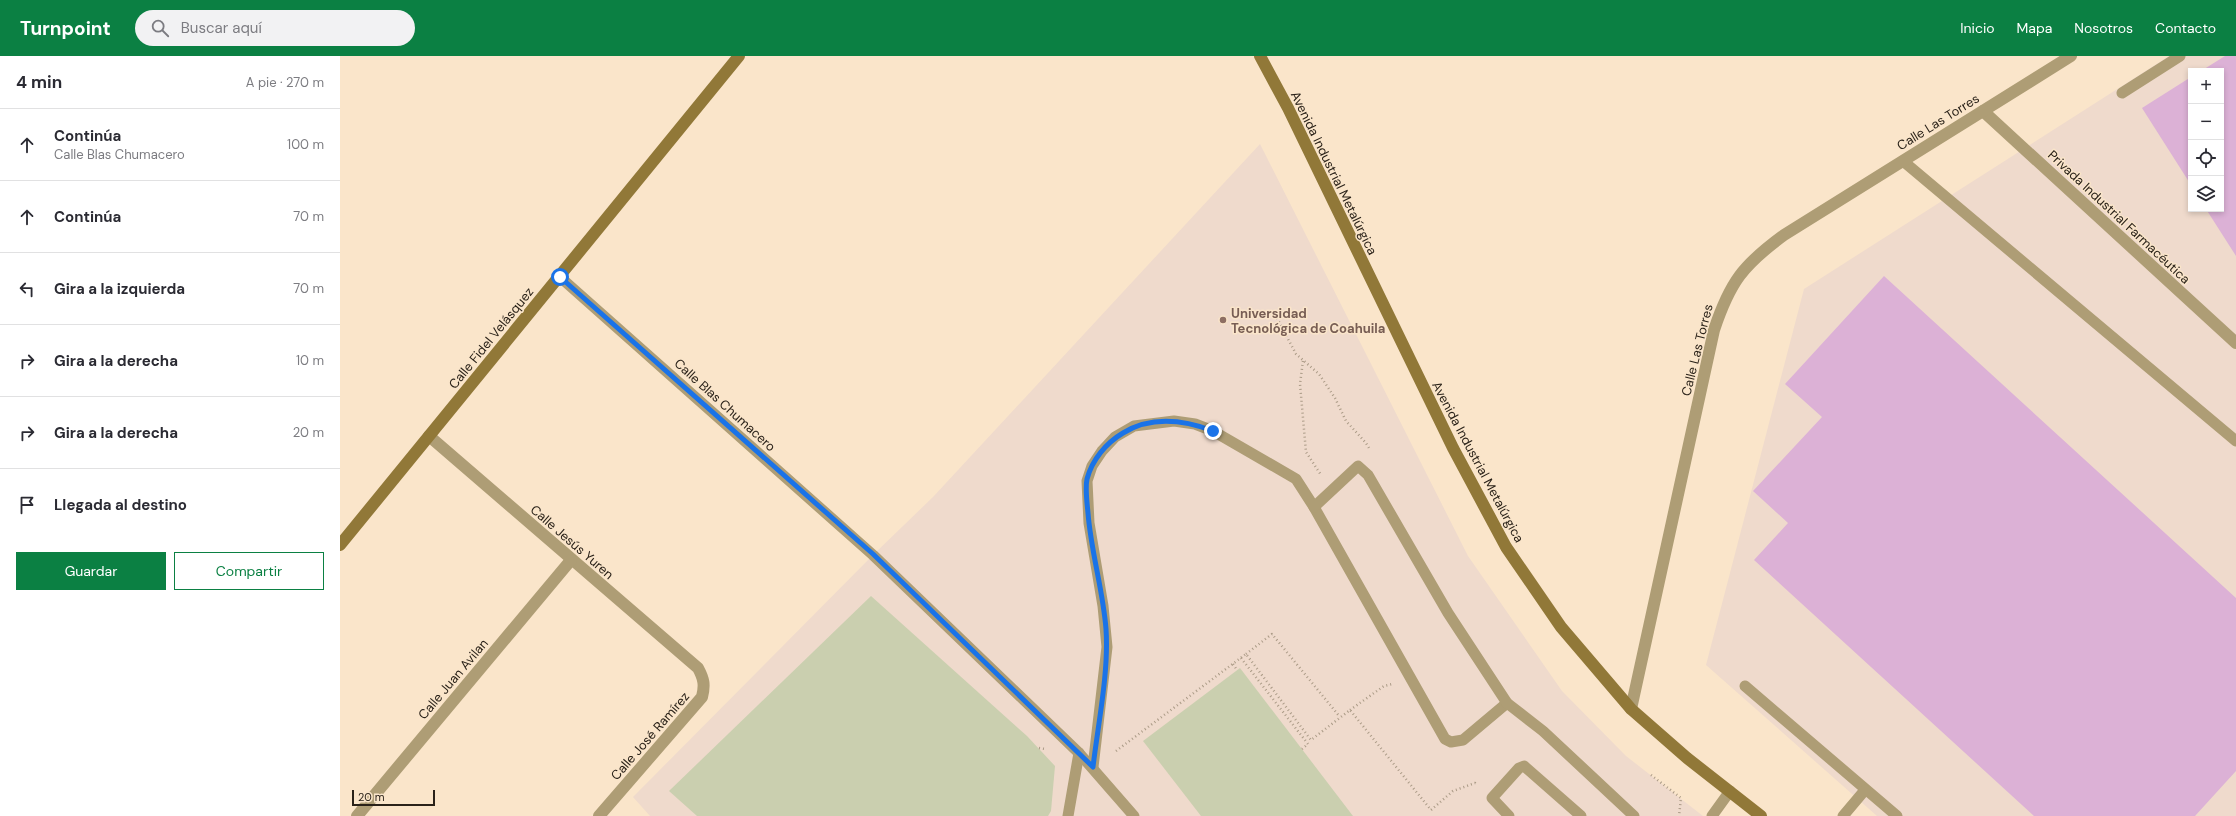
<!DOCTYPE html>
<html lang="es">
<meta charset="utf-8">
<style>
body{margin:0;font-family:"DM Sans",sans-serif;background:#f2f2f3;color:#2b2b33}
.controls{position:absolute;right:12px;top:12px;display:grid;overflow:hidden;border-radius:0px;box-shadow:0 2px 6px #0003}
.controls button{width:36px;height:36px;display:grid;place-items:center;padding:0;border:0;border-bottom:1px solid #e1e1e2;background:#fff;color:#2b2b33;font:20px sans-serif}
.scale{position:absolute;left:12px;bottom:10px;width:83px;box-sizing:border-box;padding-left:4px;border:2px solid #2a2219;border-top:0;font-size:11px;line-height:14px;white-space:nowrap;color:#2a2219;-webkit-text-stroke:3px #fae5ca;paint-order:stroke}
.stop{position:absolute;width:12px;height:12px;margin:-9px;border:3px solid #1a73e8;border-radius:50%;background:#fff}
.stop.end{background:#1a73e8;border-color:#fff;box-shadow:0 1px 4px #0008}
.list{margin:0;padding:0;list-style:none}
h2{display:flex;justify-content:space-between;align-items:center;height:52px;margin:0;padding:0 16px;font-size:17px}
h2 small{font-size:13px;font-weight:400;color:#7c7c81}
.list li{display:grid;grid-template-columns:26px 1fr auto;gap:12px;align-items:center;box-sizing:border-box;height:72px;padding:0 16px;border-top:1px solid #e1e1e2}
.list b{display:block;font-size:15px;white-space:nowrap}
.list p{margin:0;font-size:13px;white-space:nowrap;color:#7c7c81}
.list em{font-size:13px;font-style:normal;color:#7c7c81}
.actions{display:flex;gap:8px;padding:12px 16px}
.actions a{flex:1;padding:9px 0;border:1px solid #0b8043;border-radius:0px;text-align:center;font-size:14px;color:#0b8043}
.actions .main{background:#0b8043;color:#fff}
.icon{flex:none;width:22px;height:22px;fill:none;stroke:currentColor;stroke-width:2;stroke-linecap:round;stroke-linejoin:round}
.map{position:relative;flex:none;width:1896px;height:760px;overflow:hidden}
header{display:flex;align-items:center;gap:24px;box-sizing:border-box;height:56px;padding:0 20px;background:#0b8043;color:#fff}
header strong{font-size:19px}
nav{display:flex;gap:22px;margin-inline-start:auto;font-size:14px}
.search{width:280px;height:36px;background:#f2f2f3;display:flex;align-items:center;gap:10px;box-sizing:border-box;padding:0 14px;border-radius:22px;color:#7c7c81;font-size:15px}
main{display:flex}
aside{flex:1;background:#fff}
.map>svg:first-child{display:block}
.industrial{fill:#efdacc;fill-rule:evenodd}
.green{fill:#cacfaf}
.building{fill:#dcb1d6}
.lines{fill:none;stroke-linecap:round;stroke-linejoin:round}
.path{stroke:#ab9b87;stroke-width:2.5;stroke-dasharray:1 3;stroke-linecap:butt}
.lane{stroke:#ae9d75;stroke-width:11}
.street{stroke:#ae9d75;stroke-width:12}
.secondary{stroke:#917838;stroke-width:12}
.route{stroke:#1a73e8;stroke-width:5}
.education-dot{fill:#8d6e63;stroke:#fae5ca;stroke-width:1.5}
.labels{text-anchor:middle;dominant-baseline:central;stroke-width:3;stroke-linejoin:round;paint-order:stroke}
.street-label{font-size:13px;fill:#2a2219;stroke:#fae5ca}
.education-label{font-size:13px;font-weight:bold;fill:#785e54;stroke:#fae5ca;text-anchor:start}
</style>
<header>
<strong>Turnpoint</strong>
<div class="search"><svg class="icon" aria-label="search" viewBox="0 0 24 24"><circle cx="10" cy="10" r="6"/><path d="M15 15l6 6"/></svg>Buscar aquí</div>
<nav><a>Inicio</a><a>Mapa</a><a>Nosotros</a><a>Contacto</a></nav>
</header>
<main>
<aside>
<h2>4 min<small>A pie · 270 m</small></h2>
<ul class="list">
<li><svg class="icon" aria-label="ahead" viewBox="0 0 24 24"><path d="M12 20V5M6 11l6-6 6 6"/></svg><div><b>Continúa</b><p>Calle Blas Chumacero</p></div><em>100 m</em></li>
<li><svg class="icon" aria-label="ahead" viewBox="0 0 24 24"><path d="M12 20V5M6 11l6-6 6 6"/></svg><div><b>Continúa</b></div><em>70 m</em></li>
<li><svg class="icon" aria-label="left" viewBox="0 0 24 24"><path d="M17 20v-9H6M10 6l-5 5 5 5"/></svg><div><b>Gira a la izquierda</b></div><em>70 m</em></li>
<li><svg class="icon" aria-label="right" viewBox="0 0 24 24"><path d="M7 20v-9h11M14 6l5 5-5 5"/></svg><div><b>Gira a la derecha</b></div><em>10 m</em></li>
<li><svg class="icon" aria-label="right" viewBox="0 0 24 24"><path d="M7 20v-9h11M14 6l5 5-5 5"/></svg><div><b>Gira a la derecha</b></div><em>20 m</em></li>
<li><svg class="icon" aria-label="arrive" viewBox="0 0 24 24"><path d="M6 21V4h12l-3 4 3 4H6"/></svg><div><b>Llegada al destino</b></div></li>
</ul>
<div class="actions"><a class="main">Guardar</a><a>Compartir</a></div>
</aside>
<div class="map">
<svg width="1896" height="760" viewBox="0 0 1896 760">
<rect width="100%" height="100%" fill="#fae5ca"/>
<g class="industrial">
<path d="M1829,0H1896V760H1537L1366,609L1464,233ZM1851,15H1881V153H1851Z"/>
<polygon points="920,88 1128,500 1222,635 1286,700 1363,760 310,760 293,741 533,499 593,441"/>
</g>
<g class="green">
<polygon points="531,540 687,680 715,710 711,755 708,760 357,760 329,735"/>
<polygon points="900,612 1013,760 861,760 803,685"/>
</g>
<g class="building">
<polygon points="1885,0 1896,0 1896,200 1866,153 1881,153 1881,15 1861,15"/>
<polygon points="1851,21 1851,129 1802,52"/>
<polygon points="1544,220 1896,542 1896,715 1855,760 1694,760 1414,504 1448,467 1413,435 1482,361 1445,328"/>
</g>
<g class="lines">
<g class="path">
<polyline points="937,262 956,298 979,318 995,342 1006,365 1026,387 1029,392"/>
<polyline points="963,305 960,328 966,396 981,419"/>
<polyline points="906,598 932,578 1000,661"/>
<polyline points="901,602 968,688 962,693"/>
<polyline points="893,608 897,614"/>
<polyline points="1010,654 1044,630 1052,628"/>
<polyline points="699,692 705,693"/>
<polyline points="776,695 906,598 971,684 1010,654 1091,754 1113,735 1135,727 1137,729"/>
<polyline points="1311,719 1341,742 1339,760"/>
</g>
<g class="lane">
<polyline points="1782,37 1840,0"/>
<polyline points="1563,105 1896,385"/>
<polyline points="220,221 533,499 739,697 794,760"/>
<polyline points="974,451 1105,683 1111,686 1123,684 1167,647"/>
<polyline points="1405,630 1557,760"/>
<polyline points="753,711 767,591 763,550 749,467 747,425 752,410 762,395 775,381 794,370 834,365 855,368 873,375 956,423 974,451 1018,410 1028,419 1108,557 1167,647 1203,675 1294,760"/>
<polyline points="728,760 739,697"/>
<polyline points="1169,760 1152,742 1179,712 1184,710 1241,760"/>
<polyline points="1372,760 1390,735"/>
<polyline points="1503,760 1525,734"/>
</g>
<g class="street">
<polyline points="1643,55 1896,287"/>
<path d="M89,380L358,612C364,623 365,629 362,641L259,760"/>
<path d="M1291,653L1374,274C1390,226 1403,209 1444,179L1731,0"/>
<polyline points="17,760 231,504"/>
</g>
<g class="secondary">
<polyline points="920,0 948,52 1113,392 1166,491 1221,571 1291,653 1347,702 1421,760"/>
<polyline points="0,489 399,0"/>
</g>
</g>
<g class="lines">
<path class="route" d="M220,221L533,498L753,711C758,668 769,616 766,573C763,534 751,496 748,457C747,446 745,433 747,423C752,404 766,387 783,377C811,360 844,364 873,375"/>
</g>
<circle class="education-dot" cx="883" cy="264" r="4"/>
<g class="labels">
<g class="street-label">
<text transform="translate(1598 66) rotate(-32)">Calle Las Torres</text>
<text transform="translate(994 117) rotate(64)">Avenida Industrial Metalúrgica</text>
<text transform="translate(1779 161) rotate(43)">Privada Industrial Farmacéutica</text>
<text transform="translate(151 282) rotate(-51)">Calle Fidel Velásquez</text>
<text transform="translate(1357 294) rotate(-76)">Calle Las Torres</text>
<text transform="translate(385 349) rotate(42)">Calle Blas Chumacero</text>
<text transform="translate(1138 406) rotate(62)">Avenida Industrial Metalúrgica</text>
<text transform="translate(232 486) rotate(41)">Calle Jesús Yuren</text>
<text transform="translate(113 623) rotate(-50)">Calle Juan Avilan</text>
<text transform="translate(310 680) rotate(-49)">Calle José Ramírez</text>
</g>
<g class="education-label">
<text x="891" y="257">Universidad<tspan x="891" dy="15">Tecnológica de Coahuila</tspan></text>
</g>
</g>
</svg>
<div class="controls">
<button>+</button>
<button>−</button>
<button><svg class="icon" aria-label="locate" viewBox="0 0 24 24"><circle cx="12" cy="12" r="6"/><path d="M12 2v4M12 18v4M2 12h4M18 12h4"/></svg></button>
<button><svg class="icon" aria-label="layers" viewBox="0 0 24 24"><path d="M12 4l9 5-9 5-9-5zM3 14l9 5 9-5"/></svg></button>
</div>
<div class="scale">20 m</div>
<div class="stop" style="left:220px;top:221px"></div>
<div class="stop end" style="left:873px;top:375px"></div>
</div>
</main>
